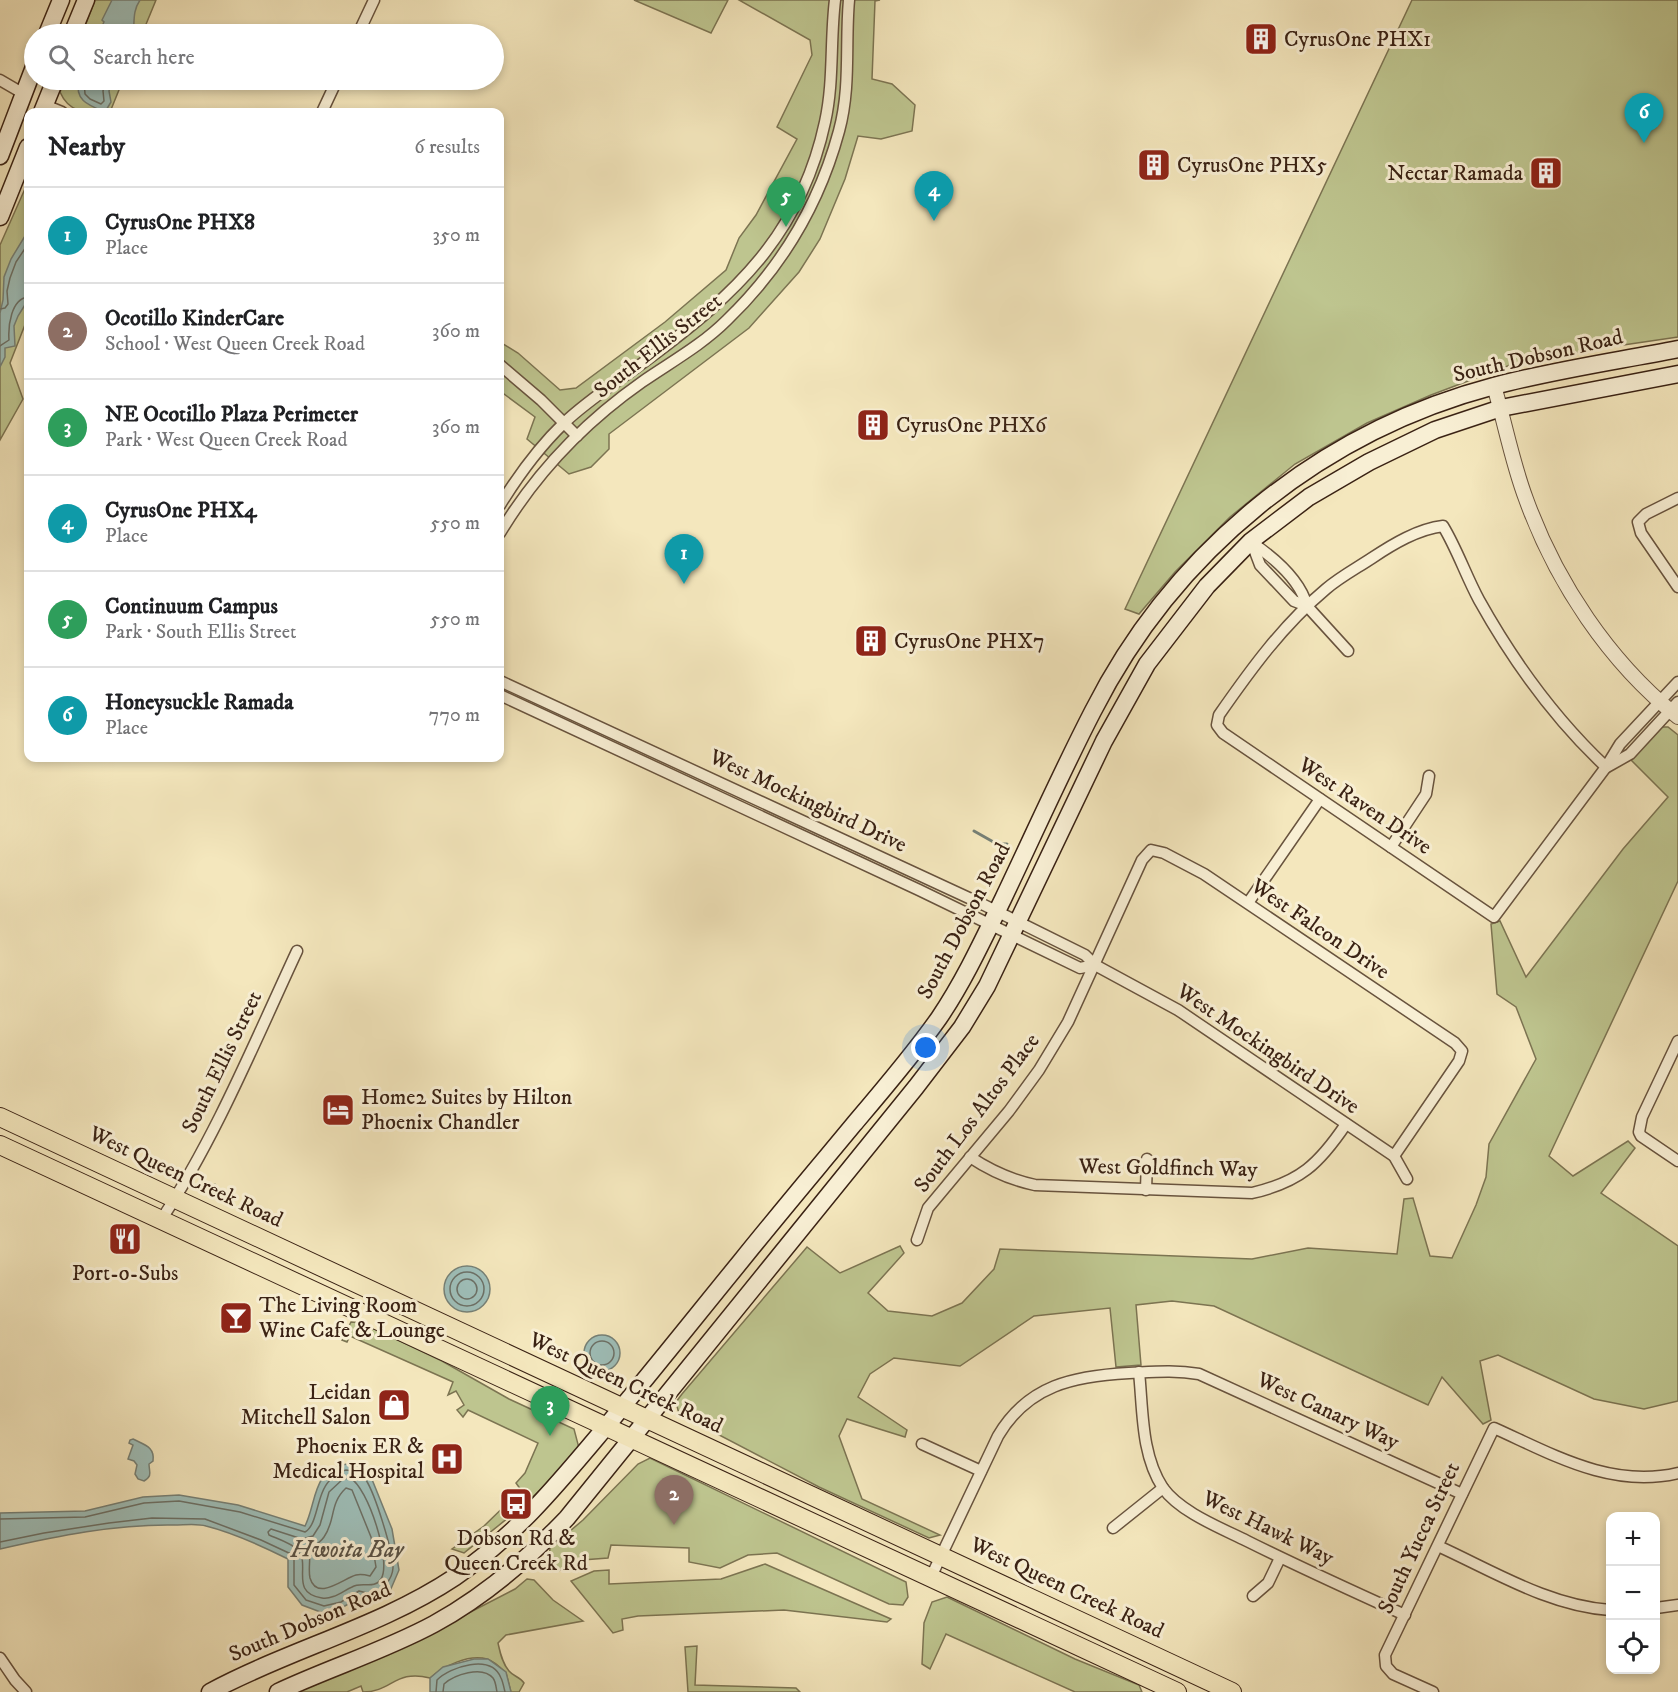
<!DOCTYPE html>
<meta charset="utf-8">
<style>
body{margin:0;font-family:"IM FELL DW Pica",serif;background:#f2f2f2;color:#202124}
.controls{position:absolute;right:18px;bottom:18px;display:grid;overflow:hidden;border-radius:12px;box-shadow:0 3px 9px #0003}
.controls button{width:54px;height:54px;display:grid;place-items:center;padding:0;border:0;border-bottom:2px solid #e0e0e0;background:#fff;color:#202124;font:30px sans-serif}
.you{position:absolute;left:926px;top:1048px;width:21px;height:21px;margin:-15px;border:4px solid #fff;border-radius:50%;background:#1a73e8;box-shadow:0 0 0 9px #1a73e833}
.badge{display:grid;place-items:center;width:39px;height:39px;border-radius:50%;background:#b45309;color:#fff;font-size:20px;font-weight:700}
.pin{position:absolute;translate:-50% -50px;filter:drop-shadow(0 2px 3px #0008)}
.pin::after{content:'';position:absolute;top:32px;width:21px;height:18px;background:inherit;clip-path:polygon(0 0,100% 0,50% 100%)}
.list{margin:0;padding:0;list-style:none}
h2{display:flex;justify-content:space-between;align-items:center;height:78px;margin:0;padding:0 24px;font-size:26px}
h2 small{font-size:20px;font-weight:400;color:#757577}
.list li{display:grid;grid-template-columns:39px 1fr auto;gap:18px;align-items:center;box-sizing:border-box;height:96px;padding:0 24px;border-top:2px solid #e0e0e0}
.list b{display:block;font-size:22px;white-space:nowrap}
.list p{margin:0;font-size:20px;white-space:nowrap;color:#757577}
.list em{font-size:20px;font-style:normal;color:#757577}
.icon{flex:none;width:33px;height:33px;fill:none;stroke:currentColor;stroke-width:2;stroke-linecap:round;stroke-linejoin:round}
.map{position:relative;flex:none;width:1678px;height:1692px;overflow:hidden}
.search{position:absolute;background:#fff;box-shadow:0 3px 9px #0003;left:24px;top:24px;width:480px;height:66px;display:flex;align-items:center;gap:15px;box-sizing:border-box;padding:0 21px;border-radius:33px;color:#757577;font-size:22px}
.panel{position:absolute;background:#fff;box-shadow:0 3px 9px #0003;left:24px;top:108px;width:480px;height:654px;border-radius:12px}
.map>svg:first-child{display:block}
.green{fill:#bec58f;stroke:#7c7452;stroke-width:1.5}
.water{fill:#9ebeb8;stroke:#768076;stroke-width:1.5}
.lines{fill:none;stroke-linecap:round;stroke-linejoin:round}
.shore{stroke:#6c7066;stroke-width:1.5}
.stream{stroke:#768076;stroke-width:3}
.minor-casing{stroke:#68533e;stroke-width:13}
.tertiary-casing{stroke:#68533e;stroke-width:16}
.secondary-casing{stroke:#3a2214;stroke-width:19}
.primary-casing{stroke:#3a2214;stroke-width:20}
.minor{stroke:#f8efd4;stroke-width:10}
.tertiary{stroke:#f8efd4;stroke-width:14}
.secondary{stroke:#f8efd4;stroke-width:16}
.primary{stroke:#f4e7bd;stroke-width:18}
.labels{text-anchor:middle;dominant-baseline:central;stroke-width:6;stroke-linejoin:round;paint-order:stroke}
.poi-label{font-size:22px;fill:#3a2214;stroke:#f8efd4;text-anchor:start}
.street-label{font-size:22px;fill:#3a2214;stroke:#f8efd4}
.water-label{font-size:24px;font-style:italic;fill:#585145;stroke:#f8efd4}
</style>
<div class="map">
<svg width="1678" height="1692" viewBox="0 0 1678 1692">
<rect width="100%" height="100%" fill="#f4e7bd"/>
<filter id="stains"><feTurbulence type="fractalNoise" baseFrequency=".00333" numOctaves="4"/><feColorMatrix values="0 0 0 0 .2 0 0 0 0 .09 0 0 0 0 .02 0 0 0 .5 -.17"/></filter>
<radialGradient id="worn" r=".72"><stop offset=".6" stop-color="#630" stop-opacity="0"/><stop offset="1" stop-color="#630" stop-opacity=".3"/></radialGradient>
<g class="green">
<polygon points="95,0 156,0 142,34 82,34"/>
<polygon points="634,0 728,0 711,33"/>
<polygon points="739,0 880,0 875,1 872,79 892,84 915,105 912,131 881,139 858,136 845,179 820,239 799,272 749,328 609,434 609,449 591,467 569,474 527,439 535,417 500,391 500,342 518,353 560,390 576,388 665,322 726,270 739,238 756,215 797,139 777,127 812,55 810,40"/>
<polygon points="1412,0 1678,0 1678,337 1596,349 1513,364 1431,395 1367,423 1295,464 1230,517 1175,572 1139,614 1125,609"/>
<path d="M65,80H123L110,112C88,112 70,115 60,92Z"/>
<polygon points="28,182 28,317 10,363 23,399 0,440 0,245"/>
<polygon points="1660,727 1668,727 1678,735 1678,881 1549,1156 1573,1176 1628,1141 1635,1148 1601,1193 1678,1246 1678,1401 1644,1409 1594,1399 1498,1355 1480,1361 1491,1420 1483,1424 1442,1377 1428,1405 1214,1306 1172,1301 1136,1305 1141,1365 1116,1367 1110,1308 1034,1316 960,1366 894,1358 870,1374 858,1397 907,1430 905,1437 847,1419 839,1436 862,1499 940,1535 929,1538 819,1487 679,1414 676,1402 682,1394 807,1247 840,1273 900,1246 904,1253 868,1293 888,1311 932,1316 962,1303 994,1269 1000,1249 1252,1259 1308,1248 1397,1254 1404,1199 1413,1198 1430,1256 1452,1258 1476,1205 1486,1177 1489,1144 1536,1059 1516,1007 1497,994 1491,924 1500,921 1526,977 1623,849 1668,797 1630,759"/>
<path d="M351,1322L362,1323L442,1361L509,1399L574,1429L579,1448C548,1489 504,1521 464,1553L452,1549L484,1526L521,1490L516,1483L525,1473L538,1443L468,1410L463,1417L457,1410L464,1405L456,1391L448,1395L453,1382L350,1336L347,1342L342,1340Z"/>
<polygon points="650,1458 906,1582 908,1597 903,1605 889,1604 777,1553 748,1555 720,1568 689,1562 689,1548 611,1545 608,1558 582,1560 558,1571 549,1561 550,1548 583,1520 638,1464"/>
<polygon points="765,1564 891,1619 887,1622 784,1610 638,1616 622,1619 623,1630 613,1633 571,1581 594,1571 609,1570 609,1584 721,1579"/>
<path d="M527,1579L534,1580L553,1600L583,1621L506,1635L498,1643C500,1652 502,1663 509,1671C513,1676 520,1677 524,1683L519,1692H511L506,1673C501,1668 494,1661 487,1659C468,1654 444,1666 430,1678C395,1669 392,1692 363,1692L361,1686L347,1692H295L455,1620L515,1589Z"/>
<polygon points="947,1597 1075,1659 1139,1685 1142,1692 1075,1692 946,1634 930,1669 922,1664 924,1623 932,1602"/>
<polygon points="697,1646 695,1685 796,1688 800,1692 688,1692 685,1647"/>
</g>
<g class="water">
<path d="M112,0H140C132,12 135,22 133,34H98L104,22L102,20Z"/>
<path d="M79,80H112L109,91L111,102L105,112C88,105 74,100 79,80Z"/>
<polygon points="28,231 28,300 18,316 14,326 15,346 5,348 5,357 0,367 0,313 3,300 4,277 11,259"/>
<circle cx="467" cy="1289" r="23"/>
<circle cx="602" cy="1353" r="18"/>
<path d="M133,1439C145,1445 155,1447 153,1461L149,1464C149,1472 153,1476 144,1481L138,1479L135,1474L137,1465L134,1461L128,1459L133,1445L129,1443L130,1440Z"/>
<path d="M347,1464L354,1465L363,1469L371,1477L392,1529L399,1570L390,1591L370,1601L361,1597L343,1607L323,1613L302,1605L288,1587V1559C262,1546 234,1533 206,1526C197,1523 184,1525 174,1525C116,1524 57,1536 0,1549V1513L85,1511L143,1497L179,1495L238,1505L305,1526C317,1502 312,1469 347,1464Z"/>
<polygon points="474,1659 488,1659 506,1672 511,1692 430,1692 430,1678 443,1667"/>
</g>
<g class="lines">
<g class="shore">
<polyline points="84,80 85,94 90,99 101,104 104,101 103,91 105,80"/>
<polyline points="0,309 5,308 8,304 7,291 10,278 16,262 28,244"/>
<path d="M0,346L9,340C8,326 11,299 28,297"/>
<circle cx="467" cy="1289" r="17"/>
<circle cx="467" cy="1289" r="10"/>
<circle cx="602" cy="1353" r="12"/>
<path d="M350,1478C368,1487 392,1562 381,1579C374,1590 362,1581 352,1587C343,1591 332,1600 322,1598C289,1593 311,1565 298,1550C291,1543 278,1539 269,1535L268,1532L271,1529L302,1539L313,1536L320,1525L329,1492L343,1479Z"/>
<path d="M346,1488L352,1490L371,1537L376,1567L370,1576C366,1575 361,1574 356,1575C344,1578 317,1602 310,1578C308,1569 311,1559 309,1549C314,1546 320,1543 324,1537C336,1520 329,1504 346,1488Z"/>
<path d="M0,1519L85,1517L144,1503L179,1501L240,1512L305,1532C318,1525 316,1494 330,1480C335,1475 339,1471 346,1470C353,1470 361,1474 366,1480C375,1494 393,1551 393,1568C392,1582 382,1589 371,1594L359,1591L341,1602L324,1606L306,1600L294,1585V1560L291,1554L261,1540L205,1519L152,1518L109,1523L44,1533L0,1542"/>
<path d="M436,1692L437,1680C450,1667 491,1653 501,1678C503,1682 504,1688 505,1692"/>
<path d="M443,1692L444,1684C454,1675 482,1665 493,1678C496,1682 496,1688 497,1692"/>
</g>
<g class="stream">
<polyline points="974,831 997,844 1007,844"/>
<polyline points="211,1192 215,1185"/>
<polyline points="592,1376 596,1366"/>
</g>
<g class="minor-casing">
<g id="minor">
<polyline points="358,34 374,0"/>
<polyline points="0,80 24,94"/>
<polyline points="45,105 62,112"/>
<polyline points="322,112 337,80"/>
<polyline points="500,365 541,400 577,436"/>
<polyline points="1678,498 1646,514 1638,522 1641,533 1678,587"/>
<path d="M500,505C518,476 540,446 564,423C589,399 620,380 648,359C736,294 801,234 825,122C834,82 830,41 835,0"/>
<path d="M500,533C536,473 585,422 642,382C671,362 702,345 727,320C782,267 819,205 839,131C851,87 845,44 849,0"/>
<polyline points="1251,541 1260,565 1294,601 1307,606 1348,651"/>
<path d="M1251,542C1273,557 1300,579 1307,606"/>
<polyline points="500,681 984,905 1085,955 1095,965 1178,1010 1394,1156 1407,1179"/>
<polyline points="500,695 919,890 1080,968 1095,965"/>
<path d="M1606,767C1555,719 1513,661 1479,600C1466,576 1457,549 1443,526C1418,529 1393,544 1372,558C1357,568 1340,577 1326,589C1283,625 1251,669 1219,715L1217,725L1223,733L1494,917L1606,767L1620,744L1678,682"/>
<polyline points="1607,767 1630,754 1678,702"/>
<polyline points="1391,847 1426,794 1429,776"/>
<polyline points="1248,903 1320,799"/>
<polyline points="1678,1041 1642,1117 1639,1132 1641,1136 1678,1161"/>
<path d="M970,1157C991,1171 1011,1180 1035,1185L1252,1193C1300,1182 1319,1164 1346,1124"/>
<polyline points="1146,1190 1147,1159"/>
<path d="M161,1220C215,1139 256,1039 297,951"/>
<polyline points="917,1240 928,1208 1009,1111 1039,1070 1068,1022 1142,860 1151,850 1164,853 1204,874 1455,1043 1462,1051 1459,1061 1394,1156"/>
<path d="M1139,1372C1143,1410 1141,1455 1163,1488C1180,1512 1221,1528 1247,1541C1299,1567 1352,1591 1405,1615"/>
<polyline points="922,1444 981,1471"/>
<polyline points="1113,1528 1163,1488"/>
<path d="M1438,1546C1493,1571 1549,1606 1610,1610"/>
<path d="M931,1577L998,1436C1028,1385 1074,1376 1129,1373C1153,1372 1175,1370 1199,1374L1462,1494"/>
<polyline points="1253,1596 1268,1583 1280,1558"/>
<polyline points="1656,1608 1678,1605"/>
<polyline points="0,1658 15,1680 26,1692"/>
<path d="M1433,1692L1393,1674L1386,1666L1385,1655L1494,1428C1552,1454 1611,1489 1678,1473"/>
</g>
</g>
<g class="tertiary-casing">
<path id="tertiary" d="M1494,386C1505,423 1512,462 1526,499C1556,582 1609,662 1678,717"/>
</g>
<g class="secondary-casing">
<g id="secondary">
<polyline points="47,34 61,0"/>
<polyline points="72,34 86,0"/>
<polyline points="42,112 55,80"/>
<polyline points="0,156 34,67"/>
<polyline points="0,217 28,147"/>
<path d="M210,1692C290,1649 380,1627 455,1577C518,1534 561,1480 609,1423C654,1369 697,1315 741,1261C778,1215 816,1170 854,1124C883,1090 913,1055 939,1018C964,981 983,940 1003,899C1033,836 1061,773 1093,711C1174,551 1320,432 1494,386C1554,370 1617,361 1678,349"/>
<path d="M278,1692C329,1668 384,1651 434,1624C485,1596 527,1560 567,1518L916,1087L962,1027L987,986L1104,741L1147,664L1207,586L1251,541L1309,497L1369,462L1435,430L1501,408L1678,374"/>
</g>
</g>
<g class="primary-casing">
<g id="primary">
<polyline points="0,1117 1232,1692"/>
<polyline points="0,1145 1177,1692"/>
</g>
</g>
<use href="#minor" class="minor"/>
<use href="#tertiary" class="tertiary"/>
<use href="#secondary" class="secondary"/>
<use href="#primary" class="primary"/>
</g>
<defs>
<g id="building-square" transform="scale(1.725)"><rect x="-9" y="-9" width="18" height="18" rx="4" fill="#8f2418" stroke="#f8efd4"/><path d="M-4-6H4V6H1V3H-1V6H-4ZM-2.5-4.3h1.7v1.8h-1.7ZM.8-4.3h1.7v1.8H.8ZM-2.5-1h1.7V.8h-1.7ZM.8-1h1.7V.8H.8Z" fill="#fff"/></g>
<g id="hotel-square" transform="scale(1.725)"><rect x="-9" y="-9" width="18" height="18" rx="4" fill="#8f2418" stroke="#f8efd4"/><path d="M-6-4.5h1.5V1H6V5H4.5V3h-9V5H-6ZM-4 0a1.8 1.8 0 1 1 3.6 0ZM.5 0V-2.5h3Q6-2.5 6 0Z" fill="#fff"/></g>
<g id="restaurant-square" transform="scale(1.725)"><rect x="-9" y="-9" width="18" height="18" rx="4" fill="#8f2418" stroke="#f8efd4"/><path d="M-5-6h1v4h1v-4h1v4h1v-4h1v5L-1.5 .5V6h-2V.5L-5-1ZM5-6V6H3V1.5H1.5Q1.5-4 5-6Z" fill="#fff"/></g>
<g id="bar-square" transform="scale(1.725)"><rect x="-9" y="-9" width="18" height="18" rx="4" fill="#8f2418" stroke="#f8efd4"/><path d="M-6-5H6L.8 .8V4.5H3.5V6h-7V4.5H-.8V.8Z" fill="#fff"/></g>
<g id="shop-square" transform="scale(1.725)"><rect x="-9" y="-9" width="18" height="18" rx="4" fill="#8f2418" stroke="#f8efd4"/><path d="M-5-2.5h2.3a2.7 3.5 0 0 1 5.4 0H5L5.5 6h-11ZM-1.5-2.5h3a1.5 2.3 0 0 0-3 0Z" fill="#fff"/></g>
<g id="hospital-square" transform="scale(1.725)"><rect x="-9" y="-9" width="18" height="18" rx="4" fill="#8f2418" stroke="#f8efd4"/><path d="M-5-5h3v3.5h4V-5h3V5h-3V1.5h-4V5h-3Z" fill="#fff"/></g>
<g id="bus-square" transform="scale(1.725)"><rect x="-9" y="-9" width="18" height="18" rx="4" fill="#8f2418" stroke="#f8efd4"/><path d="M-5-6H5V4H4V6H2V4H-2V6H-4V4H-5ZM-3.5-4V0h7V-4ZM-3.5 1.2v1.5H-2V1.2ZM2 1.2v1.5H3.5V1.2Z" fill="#fff"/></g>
</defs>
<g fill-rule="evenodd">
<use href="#building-square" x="1261" y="39"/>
<use href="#building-square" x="1154" y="165"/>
<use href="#building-square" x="1546" y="173"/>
<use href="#building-square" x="873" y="425"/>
<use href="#building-square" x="871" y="641"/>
<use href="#hotel-square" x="338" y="1110"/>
<use href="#restaurant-square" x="125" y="1239"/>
<use href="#bar-square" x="236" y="1318"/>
<use href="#shop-square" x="394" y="1405"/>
<use href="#hospital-square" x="447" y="1459"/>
<use href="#bus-square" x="516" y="1504"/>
</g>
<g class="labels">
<g class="poi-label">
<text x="1284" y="39">CyrusOne PHX1</text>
<text x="1177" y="165">CyrusOne PHX5</text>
<text x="1523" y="173" text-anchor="end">Nectar Ramada</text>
<text x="896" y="425">CyrusOne PHX6</text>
<text x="894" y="641">CyrusOne PHX7</text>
<text x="361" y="1097">Home2 Suites by Hilton<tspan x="361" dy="25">Phoenix Chandler</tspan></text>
<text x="125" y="1273" text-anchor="middle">Port-o-Subs</text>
<text x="259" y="1305">The Living Room<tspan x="259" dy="25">Wine Cafe &amp; Lounge</tspan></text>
<text x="371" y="1392" text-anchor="end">Leidan<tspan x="371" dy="25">Mitchell Salon</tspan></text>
<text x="424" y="1446" text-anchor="end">Phoenix ER &amp;<tspan x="424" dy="25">Medical Hospital</tspan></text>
<text x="516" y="1538" text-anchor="middle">Dobson Rd &amp;<tspan x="516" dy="25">Queen Creek Rd</tspan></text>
</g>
<g class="street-label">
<text transform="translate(658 346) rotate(-38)">South Ellis Street</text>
<text transform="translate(1538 356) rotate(-13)">South Dobson Road</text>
<text transform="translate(808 801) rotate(25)">West Mockingbird Drive</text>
<text transform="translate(1365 806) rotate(34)">West Raven Drive</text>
<text transform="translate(964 921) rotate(-62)">South Dobson Road</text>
<text transform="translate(1320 929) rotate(34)">West Falcon Drive</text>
<text transform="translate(1268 1049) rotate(34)">West Mockingbird Drive</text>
<text transform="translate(222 1062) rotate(-64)">South Ellis Street</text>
<text transform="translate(977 1113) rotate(-53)">South Los Altos Place</text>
<text transform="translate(1168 1168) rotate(1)">West Goldfinch Way</text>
<text transform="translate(186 1177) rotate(25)">West Queen Creek Road</text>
<text transform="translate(626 1383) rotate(25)">West Queen Creek Road</text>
<text transform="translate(1328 1411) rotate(25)">West Canary Way</text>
<text transform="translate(1268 1528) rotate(26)">West Hawk Way</text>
<text transform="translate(1419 1538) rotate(-65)">South Yucca Street</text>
<text transform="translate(1067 1588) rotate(25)">West Queen Creek Road</text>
<text transform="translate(310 1622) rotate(-23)">South Dobson Road</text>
</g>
<g class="water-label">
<text x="347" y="1550">Hwoita Bay</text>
</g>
</g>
<rect width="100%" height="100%" filter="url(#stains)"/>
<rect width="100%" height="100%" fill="url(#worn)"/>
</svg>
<div class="controls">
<button>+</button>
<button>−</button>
<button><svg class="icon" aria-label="locate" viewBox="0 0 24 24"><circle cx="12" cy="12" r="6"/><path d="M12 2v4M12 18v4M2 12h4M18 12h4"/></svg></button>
</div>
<div class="you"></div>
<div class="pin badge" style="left:684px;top:584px;background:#0f9aa8">1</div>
<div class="pin badge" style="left:674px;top:1525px;background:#8d6e63">2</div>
<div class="pin badge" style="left:550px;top:1436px;background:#2e9e5b">3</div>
<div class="pin badge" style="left:934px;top:221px;background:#0f9aa8">4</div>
<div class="pin badge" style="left:786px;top:227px;background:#2e9e5b">5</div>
<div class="pin badge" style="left:1644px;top:143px;background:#0f9aa8">6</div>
<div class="search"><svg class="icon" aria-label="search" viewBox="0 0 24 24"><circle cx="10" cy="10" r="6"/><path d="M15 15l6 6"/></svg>Search here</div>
<section class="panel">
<h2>Nearby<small>6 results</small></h2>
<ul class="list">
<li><span class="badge" style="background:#0f9aa8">1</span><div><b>CyrusOne PHX8</b><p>Place</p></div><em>350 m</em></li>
<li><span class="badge" style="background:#8d6e63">2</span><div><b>Ocotillo KinderCare</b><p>School · West Queen Creek Road</p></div><em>360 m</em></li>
<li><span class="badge" style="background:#2e9e5b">3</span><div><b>NE Ocotillo Plaza Perimeter</b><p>Park · West Queen Creek Road</p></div><em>360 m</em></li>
<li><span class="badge" style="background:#0f9aa8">4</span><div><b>CyrusOne PHX4</b><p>Place</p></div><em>550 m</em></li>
<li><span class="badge" style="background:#2e9e5b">5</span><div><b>Continuum Campus</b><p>Park · South Ellis Street</p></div><em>550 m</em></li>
<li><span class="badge" style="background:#0f9aa8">6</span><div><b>Honeysuckle Ramada</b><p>Place</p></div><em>770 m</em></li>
</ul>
</section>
</div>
